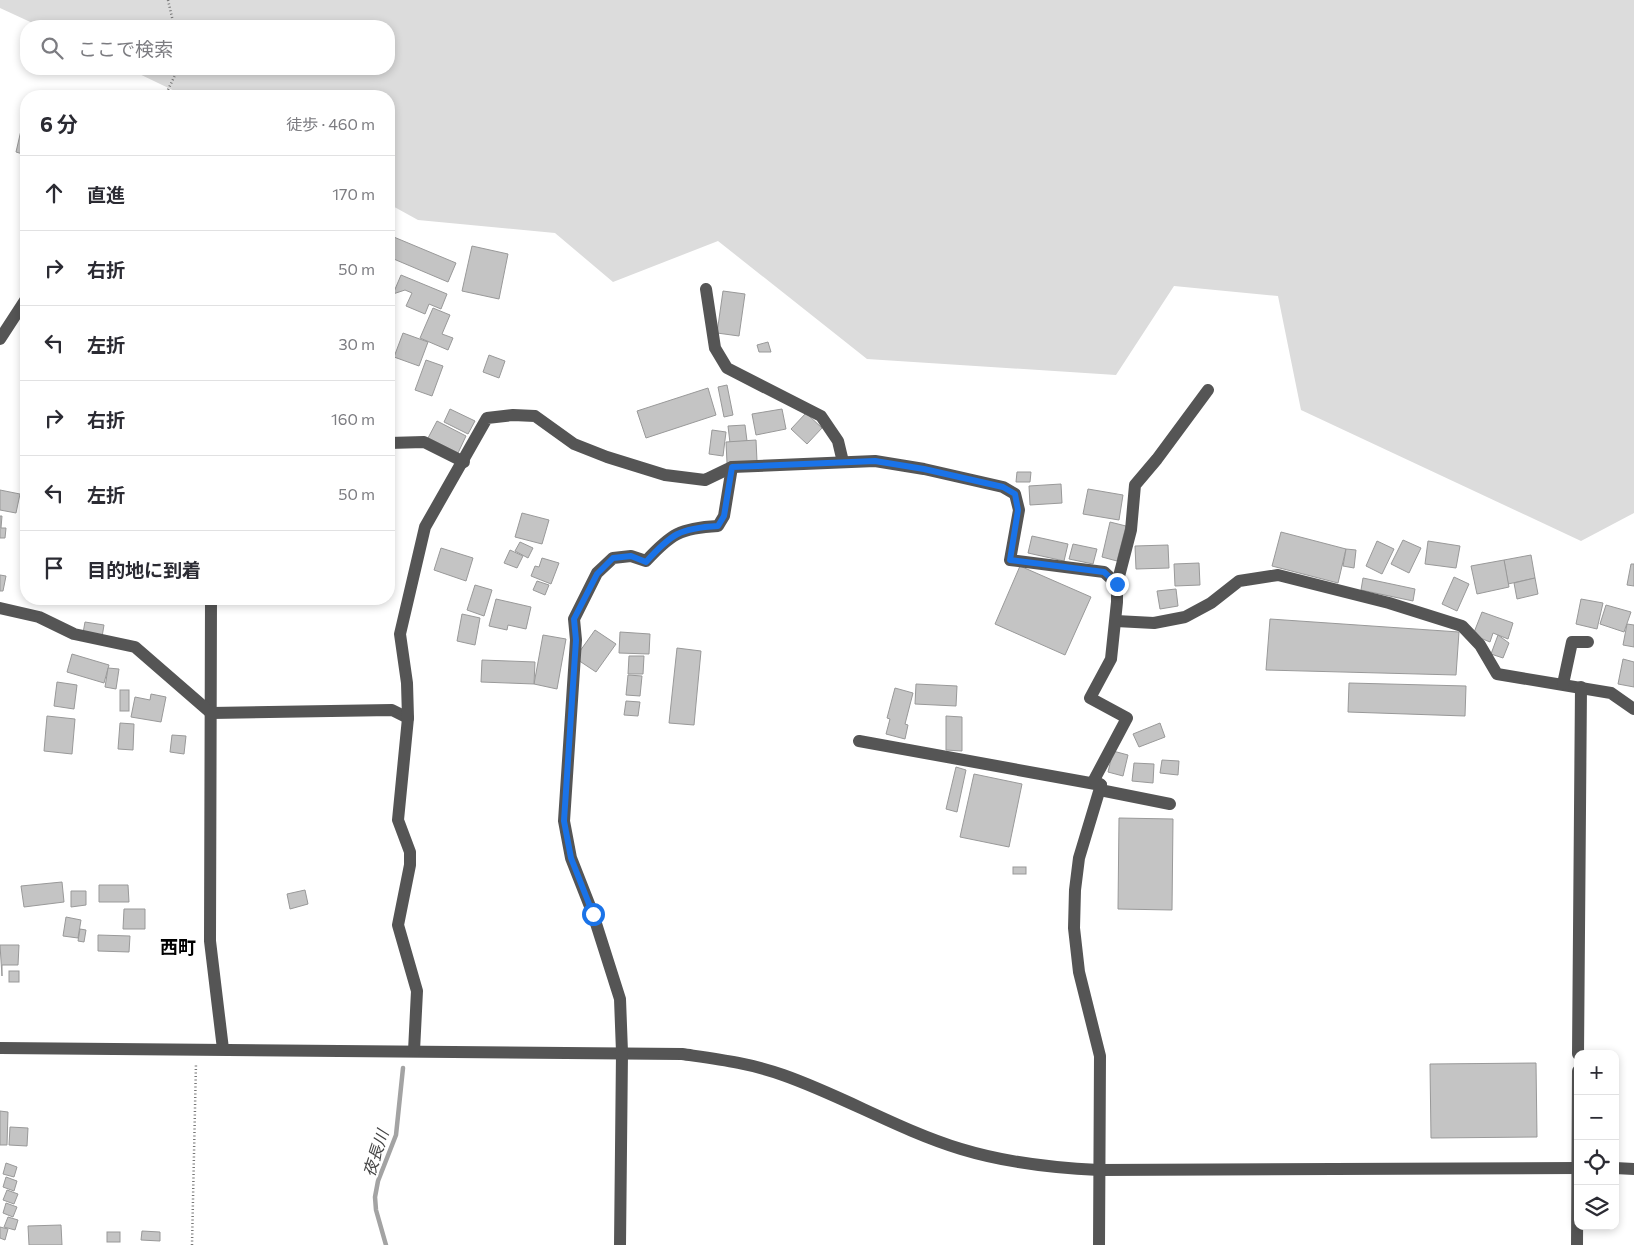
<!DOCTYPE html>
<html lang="ja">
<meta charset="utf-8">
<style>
body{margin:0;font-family:Commissioner,"Noto Sans JP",sans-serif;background:#f7f7f7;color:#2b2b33}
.controls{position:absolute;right:15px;bottom:15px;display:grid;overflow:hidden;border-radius:10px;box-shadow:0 2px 8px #0003}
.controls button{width:45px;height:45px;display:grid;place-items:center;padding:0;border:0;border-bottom:1px solid #e1e1e2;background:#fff;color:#2b2b33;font:25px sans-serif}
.stop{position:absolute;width:15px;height:15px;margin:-11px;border:4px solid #1a73e8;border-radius:50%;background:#fff}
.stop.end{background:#1a73e8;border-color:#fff;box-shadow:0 1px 5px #0008}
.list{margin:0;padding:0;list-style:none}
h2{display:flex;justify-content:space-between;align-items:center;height:65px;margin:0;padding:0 20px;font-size:21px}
h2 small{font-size:16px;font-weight:400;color:#7c7c81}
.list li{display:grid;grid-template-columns:32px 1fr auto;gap:15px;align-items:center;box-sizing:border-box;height:75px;padding:0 20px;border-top:1px solid #e1e1e2}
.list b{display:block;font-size:19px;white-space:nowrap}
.list em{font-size:16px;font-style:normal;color:#7c7c81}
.icon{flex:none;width:28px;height:28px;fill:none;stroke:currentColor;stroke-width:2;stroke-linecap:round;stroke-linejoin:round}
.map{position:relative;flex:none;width:1634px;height:1245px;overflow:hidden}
.search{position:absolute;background:#fff;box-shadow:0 2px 8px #0003;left:20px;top:20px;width:375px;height:55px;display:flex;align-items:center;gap:12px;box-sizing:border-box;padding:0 18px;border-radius:20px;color:#7c7c81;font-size:19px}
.panel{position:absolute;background:#fff;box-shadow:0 2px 8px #0003;left:20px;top:90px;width:375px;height:515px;border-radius:20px}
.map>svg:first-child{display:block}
.green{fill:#dcdcdc}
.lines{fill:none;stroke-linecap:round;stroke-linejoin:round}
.stream{stroke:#a3a3a3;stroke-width:4.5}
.building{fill:#c4c4c4;stroke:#999}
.path{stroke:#777;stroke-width:2.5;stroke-dasharray:1 2.5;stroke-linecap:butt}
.minor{stroke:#555;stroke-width:12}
.route{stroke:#1a73e8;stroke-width:6}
.labels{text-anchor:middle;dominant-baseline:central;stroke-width:4.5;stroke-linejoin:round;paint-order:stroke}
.water-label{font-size:16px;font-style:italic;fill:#444;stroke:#fff}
.quarter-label{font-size:18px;font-weight:bold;fill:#000;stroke:#fff}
</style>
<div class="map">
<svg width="1634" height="1245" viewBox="0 0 1634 1245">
<rect width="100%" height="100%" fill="#fff"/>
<polygon class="green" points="0,0 1634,0 1634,513 1581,541 1301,410 1278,296 1174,286 1116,375 867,359 718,241 613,282 555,233 418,220 389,204 389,96 185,96 129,69 389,69 389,26 39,26 0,8"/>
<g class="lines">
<polyline class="stream" points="386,1245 376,1210 375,1197 378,1181 396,1135 403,1068"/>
</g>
<g class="building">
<polygon points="22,126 26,127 26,155 16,152"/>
<polygon points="389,235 456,263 448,282 389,257"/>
<polygon points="472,246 508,254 499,299 462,291"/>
<polygon points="401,275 447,294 441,309 429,304 425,314 406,306 412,293 405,290 393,294"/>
<polygon points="723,291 745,294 739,336 717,333"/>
<polygon points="433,308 450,315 442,334 453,338 448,350 420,338"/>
<polygon points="403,333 428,342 419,366 394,357"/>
<polygon points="768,342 771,352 759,352 757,345"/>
<polygon points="489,355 505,361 499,378 483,372"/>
<polygon points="426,360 443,366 432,396 415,390"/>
<polygon points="727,385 733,415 724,417 718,387"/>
<polygon points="708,388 716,415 646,438 637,411"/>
<polygon points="450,409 475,421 468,434 444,422"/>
<polygon points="782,409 786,429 756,435 752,414"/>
<polygon points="806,413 822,428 807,444 791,429"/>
<polygon points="437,421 466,436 458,453 428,438"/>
<polygon points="745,425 747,441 730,443 728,426"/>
<polygon points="712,430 726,432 723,456 709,454"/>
<polygon points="756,440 757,461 727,463 726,442"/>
<polygon points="1017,472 1031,472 1030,482 1016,482"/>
<polygon points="1061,484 1062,503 1030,505 1029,486"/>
<polygon points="1088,489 1123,495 1119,520 1083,514"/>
<polygon points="0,490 20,494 16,513 0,510"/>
<polygon points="522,513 549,520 542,544 515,537"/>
<polygon points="0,516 2,516 1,528 6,528 5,538 0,538"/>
<polygon points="1110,522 1126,526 1117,561 1102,557"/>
<polygon points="1281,532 1346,549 1338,583 1272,566"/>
<polygon points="1032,536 1068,544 1064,561 1028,553"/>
<polygon points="1403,540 1421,548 1409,573 1391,564"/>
<polygon points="1377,541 1394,549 1382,574 1366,566"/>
<polygon points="1428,541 1460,546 1456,568 1425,564"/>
<polygon points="520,542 533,548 528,558 515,551"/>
<polygon points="1073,544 1097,549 1093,564 1069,559"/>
<polygon points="1168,545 1169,568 1136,569 1135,546"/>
<polygon points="441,548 473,558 466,581 434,570"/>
<polygon points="1346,549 1356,550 1354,568 1343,566"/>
<polygon points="510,550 523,556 517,568 504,563"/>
<polygon points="1531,555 1535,578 1508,584 1504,560"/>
<polygon points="542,558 559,563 551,584 531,576 535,566 539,567"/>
<polygon points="1504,560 1509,587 1477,594 1471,566"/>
<polygon points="1199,563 1200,585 1175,586 1174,564"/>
<polygon points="1631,564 1634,564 1634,586 1627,585"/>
<polygon points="1020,566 1091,597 1065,655 995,624"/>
<polygon points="0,575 6,576 3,591 0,591"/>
<polygon points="1454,577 1469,584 1457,611 1442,604"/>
<polygon points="1363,578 1415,589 1413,601 1361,590"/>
<polygon points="1535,578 1538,594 1517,599 1514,583"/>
<polygon points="537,581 549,585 545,595 533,590"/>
<polygon points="475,585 492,590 484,616 467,610"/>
<polygon points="1176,589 1178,606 1160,609 1157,591"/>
<rect x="138" y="599" width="51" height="3"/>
<polygon points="496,599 531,607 526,629 508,625 507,630 489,626"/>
<polygon points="1581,599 1603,603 1597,629 1576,624"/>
<polygon points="1606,605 1631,612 1624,632 1600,624"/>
<polygon points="1482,612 1513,623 1508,639 1493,633 1490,642 1473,635"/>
<polygon points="462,614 480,618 475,645 457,641"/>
<polygon points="1270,619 1459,632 1456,675 1266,670"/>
<polygon points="85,622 104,625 102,637 83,633"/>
<polygon points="1627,624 1634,625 1634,647 1623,645"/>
<polygon points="595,630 616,644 596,672 575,658"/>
<polygon points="620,632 650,634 649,654 619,653"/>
<polygon points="543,635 566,639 557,689 534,684"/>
<polygon points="1498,635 1509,643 1503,658 1491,654"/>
<polygon points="677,648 701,651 694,725 669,723"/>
<polygon points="72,654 109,665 104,683 67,672"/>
<polygon points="629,656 644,656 643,674 628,674"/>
<polygon points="1623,659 1634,662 1634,687 1618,684"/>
<polygon points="482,660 535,662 534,684 481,682"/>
<polygon points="108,668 119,669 116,689 105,687"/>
<polygon points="628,675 642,676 640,696 626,695"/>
<polygon points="57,682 77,685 74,709 54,706"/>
<polygon points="1349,683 1466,686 1465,716 1348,712"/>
<polygon points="916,684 957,686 956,706 915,704"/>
<polygon points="895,688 913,693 905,724 908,725 905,739 886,734 890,719 887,718"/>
<rect x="120" y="690" width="9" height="21"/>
<polygon points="151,694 166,697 161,722 131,717 135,697 150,700"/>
<polygon points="626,701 640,702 638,716 624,715"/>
<polygon points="47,716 75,719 72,754 44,751"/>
<polygon points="946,716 962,717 962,751 946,750"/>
<polygon points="120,723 134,724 133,750 118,749"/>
<polygon points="1160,723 1165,737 1139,747 1133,734"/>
<polygon points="172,735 186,736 184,754 170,752"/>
<polygon points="1113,751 1128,755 1123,776 1108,772"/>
<polygon points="1162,760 1179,761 1178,775 1160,773"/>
<polygon points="1134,763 1154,764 1153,783 1132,781"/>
<polygon points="956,767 966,770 957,812 946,809"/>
<polygon points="974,774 1022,784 1009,847 960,837"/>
<polygon points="1119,818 1173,819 1172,910 1118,909"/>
<rect x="1013" y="867" width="13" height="7"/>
<polygon points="62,882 64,902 24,907 21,886"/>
<polygon points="99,885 128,885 129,902 99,902"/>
<polygon points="305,890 308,904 290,909 287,894"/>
<polygon points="71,891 86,891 86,905 71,907"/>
<polygon points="124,909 145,909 145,929 123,929"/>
<polygon points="66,917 81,920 78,938 63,936"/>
<polygon points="80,929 86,930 84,942 78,941"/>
<polygon points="98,935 130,936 129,952 98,951"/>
<polygon points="0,945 19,945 18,965 2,965 2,976"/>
<rect x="9" y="971" width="10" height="11"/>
<polygon points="1536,1063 1537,1137 1431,1138 1430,1064"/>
<polygon points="0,1111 8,1112 7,1145 0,1145"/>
<polygon points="10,1127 28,1128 27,1146 9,1145"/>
<polygon points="6,1163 17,1167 14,1177 3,1174"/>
<polygon points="6,1177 17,1181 14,1191 3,1187"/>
<polygon points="7,1190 18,1194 14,1204 3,1200"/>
<polygon points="6,1203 17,1207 13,1217 3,1213"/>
<polygon points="8,1217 18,1220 15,1230 4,1227"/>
<polygon points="61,1225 62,1245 29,1245 28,1226"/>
<polygon points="0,1227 8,1229 5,1240 0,1238"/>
<polygon points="142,1231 160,1232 160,1241 141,1240"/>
<rect x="107" y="1232" width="13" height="10"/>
</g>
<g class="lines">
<g class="path">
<polyline points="168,0 174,26"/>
<polyline points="165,96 178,69"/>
<polyline points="192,1245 196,1063"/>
</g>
<g class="minor">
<polyline points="706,289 715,348 727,368 821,416 838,441 843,462"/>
<polyline points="0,339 26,299"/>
<polyline points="389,443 424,442 464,462"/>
<polyline points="1117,584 1131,530 1135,485 1157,459 1208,390"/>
<polyline points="211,599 210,941 223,1049"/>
<polyline points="0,608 39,617 74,634 135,647 211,713 392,710 408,718"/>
<polyline points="1116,621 1154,623 1185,617 1211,603 1239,581 1278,575 1389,603 1462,626 1480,645 1497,674 1611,693 1634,709"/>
<polyline points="1563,684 1572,642 1588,642"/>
<polyline points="859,741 1101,785"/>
<polyline points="1100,790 1170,804"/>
<path d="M0,1048L682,1054C716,1059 750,1063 783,1075C843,1096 899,1130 961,1149C1007,1163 1052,1168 1099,1170L1578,1168"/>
<polyline points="414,1051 417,991 398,925 410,865 410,852 398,820 408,718 407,683 400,634 425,527 487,418 513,415 535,416 574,444 607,457 665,475 705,480 732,467 875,461 924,469 1003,487 1015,494 1019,510 1010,560 1104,572 1117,584 1117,602 1111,659 1090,698 1127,718 1094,780 1101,785 1079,858 1075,890 1074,928 1079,972 1100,1056 1099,1245"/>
<polyline points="1578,1054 1581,687"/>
<polyline points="1615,1168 1634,1169"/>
<path d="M620,1245L622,1052L620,999L593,914L571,858L564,821L576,640L574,619L597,573L613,558L631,556L646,561C671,534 680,528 718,526L724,516L732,467"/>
<polyline points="1577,1245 1578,1071"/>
</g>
</g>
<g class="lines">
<path class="route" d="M593,914L571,858L564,821L576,640L574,619L597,574L613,558L631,556L646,562C671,534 680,528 718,526L724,516L732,467L875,461L924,469L1003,487L1015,494L1018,510L1010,560L1104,572L1117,584"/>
</g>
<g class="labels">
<g class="water-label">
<text transform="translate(375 1153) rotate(-72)">夜長川</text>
</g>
<g class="quarter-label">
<text x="178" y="947">西町</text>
</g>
</g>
</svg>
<div class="controls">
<button>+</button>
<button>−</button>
<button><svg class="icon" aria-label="locate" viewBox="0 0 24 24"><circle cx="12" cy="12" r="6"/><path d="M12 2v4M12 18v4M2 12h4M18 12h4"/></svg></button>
<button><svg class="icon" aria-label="layers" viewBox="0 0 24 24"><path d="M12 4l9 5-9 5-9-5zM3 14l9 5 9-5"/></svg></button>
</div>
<div class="stop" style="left:593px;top:914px"></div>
<div class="stop end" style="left:1117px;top:584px"></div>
<div class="search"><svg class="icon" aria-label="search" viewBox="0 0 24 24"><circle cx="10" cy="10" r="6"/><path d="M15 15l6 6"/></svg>ここで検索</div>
<section class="panel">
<h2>6 分<small>徒歩 · 460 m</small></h2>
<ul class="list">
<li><svg class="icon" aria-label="ahead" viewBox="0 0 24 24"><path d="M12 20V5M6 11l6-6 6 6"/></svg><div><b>直進</b></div><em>170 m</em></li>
<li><svg class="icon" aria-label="right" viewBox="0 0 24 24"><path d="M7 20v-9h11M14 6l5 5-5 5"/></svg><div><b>右折</b></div><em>50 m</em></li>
<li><svg class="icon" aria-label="left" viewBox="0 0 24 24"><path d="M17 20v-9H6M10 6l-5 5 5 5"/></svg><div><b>左折</b></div><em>30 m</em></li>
<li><svg class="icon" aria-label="right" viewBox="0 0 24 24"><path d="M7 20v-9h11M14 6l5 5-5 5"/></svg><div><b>右折</b></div><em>160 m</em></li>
<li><svg class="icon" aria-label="left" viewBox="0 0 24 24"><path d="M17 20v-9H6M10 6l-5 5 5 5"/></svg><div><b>左折</b></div><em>50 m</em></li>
<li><svg class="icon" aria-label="arrive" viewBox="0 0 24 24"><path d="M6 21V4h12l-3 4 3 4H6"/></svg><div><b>目的地に到着</b></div></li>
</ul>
</section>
</div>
